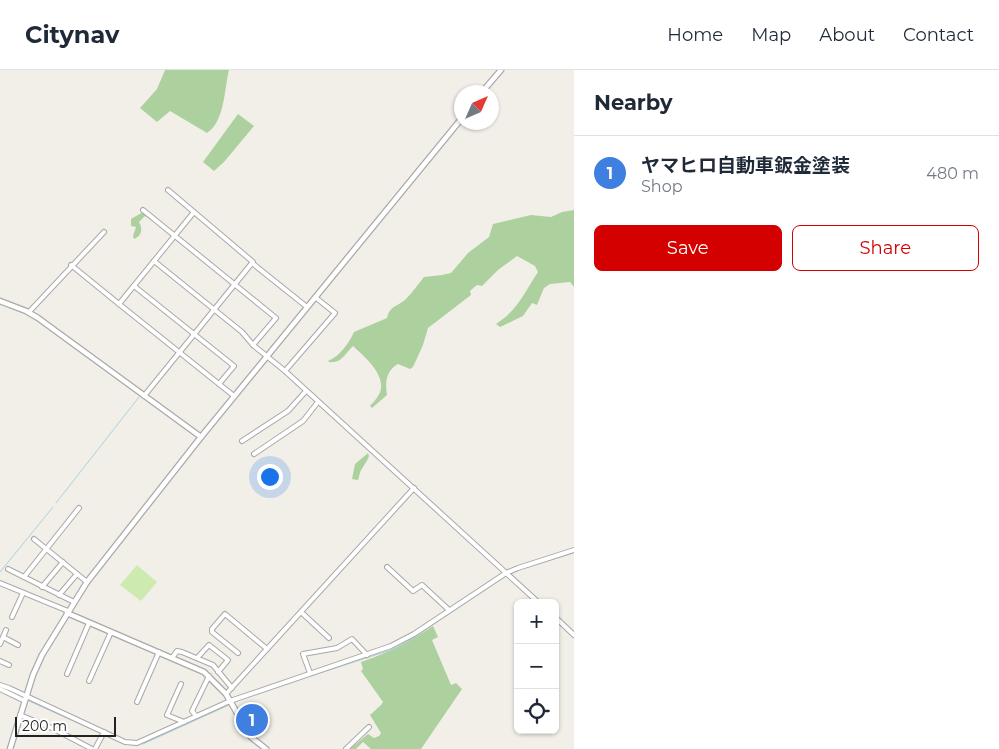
<!DOCTYPE html>
<meta charset="utf-8">
<style>
body{margin:0;font-family:Montserrat,"Noto Sans JP",sans-serif;background:#f2f2f3;color:#1f2937}
.controls{position:absolute;right:15px;bottom:15px;display:grid;overflow:hidden;border-radius:8px;box-shadow:0 1px 4px #0004}
.controls button{width:45px;height:45px;display:grid;place-items:center;padding:0;border:0;border-bottom:1px solid #e0e1e3;background:#fff;color:#1f2937;font:25px sans-serif}
.compass{position:absolute;left:454px;top:15px;width:45px;height:45px;border-radius:50%;background:#fff;box-shadow:0 1px 4px #0004;rotate:45deg}
.scale{position:absolute;left:15px;bottom:12px;width:101px;box-sizing:border-box;padding-left:5px;border:2px solid #222;border-top:0;font-size:14px;line-height:18px;white-space:nowrap;color:#222;-webkit-text-stroke:4px #fff;paint-order:stroke}
.you{position:absolute;left:269px;top:406px;width:18px;height:18px;margin:-12px;border:4px solid #fff;border-radius:50%;background:#1a73e8;box-shadow:0 0 0 8px #1a73e833}
.badge{display:grid;place-items:center;width:32px;height:32px;border-radius:50%;background:#d40000;color:#fff;font-size:16px;font-weight:700}
.pin{position:absolute;translate:-50% -50%;border:2px solid #fff;box-shadow:0 1px 5px #0006}
.list{margin:0;padding:0;list-style:none}
h2{display:flex;justify-content:space-between;align-items:center;height:65px;margin:0;padding:0 20px;font-size:21px}
h2 small{font-size:16px;font-weight:400;color:#747a83}
.list li{display:grid;grid-template-columns:32px 1fr auto;gap:15px;align-items:center;box-sizing:border-box;height:75px;padding:0 20px;border-top:1px solid #e0e1e3}
.list b{display:block;font-size:19px;white-space:nowrap}
.list p{margin:0;font-size:16px;white-space:nowrap;color:#747a83}
.list em{font-size:16px;font-style:normal;color:#747a83}
.actions{display:flex;gap:10px;padding:15px 20px}
.actions a{flex:1;padding:11px 0;border:1px solid #d40000;border-radius:8px;text-align:center;font-size:18px;color:#d40000}
.actions .main{background:#d40000;color:#fff}
.icon{flex:none;width:28px;height:28px;fill:none;stroke:currentColor;stroke-width:2;stroke-linecap:round;stroke-linejoin:round}
.map{position:relative;flex:none;width:574px;height:679px;overflow:hidden}
header{display:flex;align-items:center;gap:30px;box-sizing:border-box;height:70px;padding:0 25px;background:#fff;border-bottom:1px solid #e0e1e3}
header strong{font-size:24px}
nav{display:flex;gap:28px;margin-inline-start:auto;font-size:18px}
main{display:flex}
aside{flex:1;background:#fff}
.map>svg:first-child{display:block}
.grass{fill:#cdebb0}
.forest{fill:#add19e}
.lines{fill:none;stroke-linecap:round;stroke-linejoin:round}
.stream{stroke:#aad3df;stroke-width:1}
.minor-casing{stroke:#a9a9a9;stroke-width:6}
.tertiary-casing{stroke:#a9a9a9;stroke-width:7}
.minor{stroke:#fff;stroke-width:4}
.tertiary{stroke:#fff;stroke-width:4.5}
</style>
<header>
<strong>Citynav</strong>
<nav><a>Home</a><a>Map</a><a>About</a><a>Contact</a></nav>
</header>
<main>
<div class="map">
<svg width="574" height="679" viewBox="0 0 574 679">
<rect width="100%" height="100%" fill="#f2efe9"/>
<polygon class="grass" points="137,495 157,512 141,531 120,515"/>
<g class="forest">
<path d="M165,0H229C224,20 225,51 207,63L170,41L157,52L140,38L157,19Z"/>
<polygon points="238,44 254,56 224,92 214,101 203,92"/>
<path d="M574,140V217L570,212L550,214L544,218L537,235L532,233L523,246L500,257L496,254C518,240 524,223 538,202L535,196L517,186L498,200L482,216L477,215L470,221L471,225L428,258L423,275L413,297L410,299L398,294C386,301 385,312 387,325L372,338L370,336C372,333 376,330 378,326C390,308 365,287 353,276C345,284 341,294 329,292L328,291C340,286 349,273 354,262L387,248C390,235 399,236 406,229C413,222 418,214 424,207L442,205L451,203L468,183L489,167L493,154L531,145L551,147L562,142Z"/>
<path d="M143,142L159,155L145,146L139,152C143,159 142,166 134,169L133,166L136,157L131,156V149Z"/>
<path d="M368,383L369,386C367,392 361,399 360,403C359,405 359,408 358,410L352,409L355,394Z"/>
<path d="M433,556L438,567L432,570L451,615L456,613L462,619L421,679H371L363,672L356,679H350L368,664L374,668L379,666L381,663L370,645L381,635L383,632L361,601L363,599L361,592C388,583 410,571 433,556Z"/>
</g>
<g class="lines">
<g class="stream">
<polyline points="56,433 139,327"/>
<polyline points="0,502 53,437"/>
<polyline points="510,504 523,498"/>
<polyline points="9,621 19,626"/>
<polyline points="265,621 394,579 410,570 506,506"/>
<polyline points="29,631 98,662"/>
<polyline points="235,632 247,627"/>
<polyline points="108,666 126,674 137,675"/>
<polyline points="143,674 229,635"/>
</g>
<g class="minor-casing">
<g id="minor">
<polyline points="168,120 253,192 252,193 307,237"/>
<polyline points="143,140 276,248 253,275 285,301 539,533"/>
<polyline points="194,142 119,234 234,326"/>
<polyline points="154,191 242,262 253,275"/>
<polyline points="71,195 119,234"/>
<polyline points="134,216 234,296 219,314"/>
<polyline points="29,242 104,162"/>
<polyline points="285,301 335,243 315,227"/>
<polyline points="144,326 252,193"/>
<polyline points="242,371 288,341 306,321"/>
<polyline points="254,384 303,351 318,332"/>
<polyline points="34,469 87,512"/>
<polyline points="387,497 413,521 422,515 449,540"/>
<polyline points="8,499 74,532"/>
<polyline points="24,507 79,438"/>
<polyline points="0,513 68,541"/>
<polyline points="42,517 63,492"/>
<polyline points="59,525 77,504"/>
<polyline points="301,542 329,568"/>
<polyline points="12,547 23,523"/>
<polyline points="555,547 574,565"/>
<polyline points="3,567 18,575"/>
<polyline points="0,574 6,560"/>
<polyline points="238,583 212,562 212,559 225,544 267,579"/>
<polyline points="172,588 177,581 182,582 213,595 232,618"/>
<polyline points="197,588 209,575 228,590 218,602"/>
<polyline points="0,591 9,595"/>
<polyline points="310,603 303,584 337,578 352,569 367,585"/>
<polyline points="67,604 89,553"/>
<polyline points="89,611 111,562"/>
<polyline points="181,614 167,645 184,652"/>
<polyline points="0,615 9,618 125,672 137,673 230,631 391,576 414,564 506,503 518,498 574,480"/>
<polyline points="0,619 25,631"/>
<polyline points="226,624 414,418"/>
<polyline points="137,632 159,582"/>
<polyline points="20,645 54,659 92,679"/>
<polyline points="196,646 192,641 209,606"/>
<polyline points="95,679 104,662"/>
<polyline points="346,679 369,657"/>
</g>
</g>
<g class="tertiary-casing">
<g id="tertiary">
<polyline points="482,22 501,0"/>
<polyline points="0,231 26,241 38,248 201,367"/>
<polyline points="67,543 204,602 226,624 251,667 266,679"/>
<polyline points="10,679 33,605 42,585 87,512 201,367 462,48"/>
</g>
</g>
<use href="#minor" class="minor"/>
<use href="#tertiary" class="tertiary"/>
</g>
</svg>
<div class="controls">
<button>+</button>
<button>−</button>
<button><svg class="icon" aria-label="locate" viewBox="0 0 24 24"><circle cx="12" cy="12" r="6"/><path d="M12 2v4M12 18v4M2 12h4M18 12h4"/></svg></button>
</div>
<svg class="compass" viewBox="-18 -18 36 36"><path d="M0-13l5 13h-10z" fill="#e53935"/><path d="M0 13l5-13h-10z" fill="#747a83"/></svg>
<div class="scale">200 m</div>
<div class="you"></div>
<div class="pin badge" style="left:252px;top:650px;background:#3f7fe0">1</div>
</div>
<aside>
<h2>Nearby<small></small></h2>
<ul class="list">
<li><span class="badge" style="background:#3f7fe0">1</span><div><b>ヤマヒロ自動車鈑金塗装</b><p>Shop</p></div><em>480 m</em></li>
</ul>
<div class="actions"><a class="main">Save</a><a>Share</a></div>
</aside>
</main>
